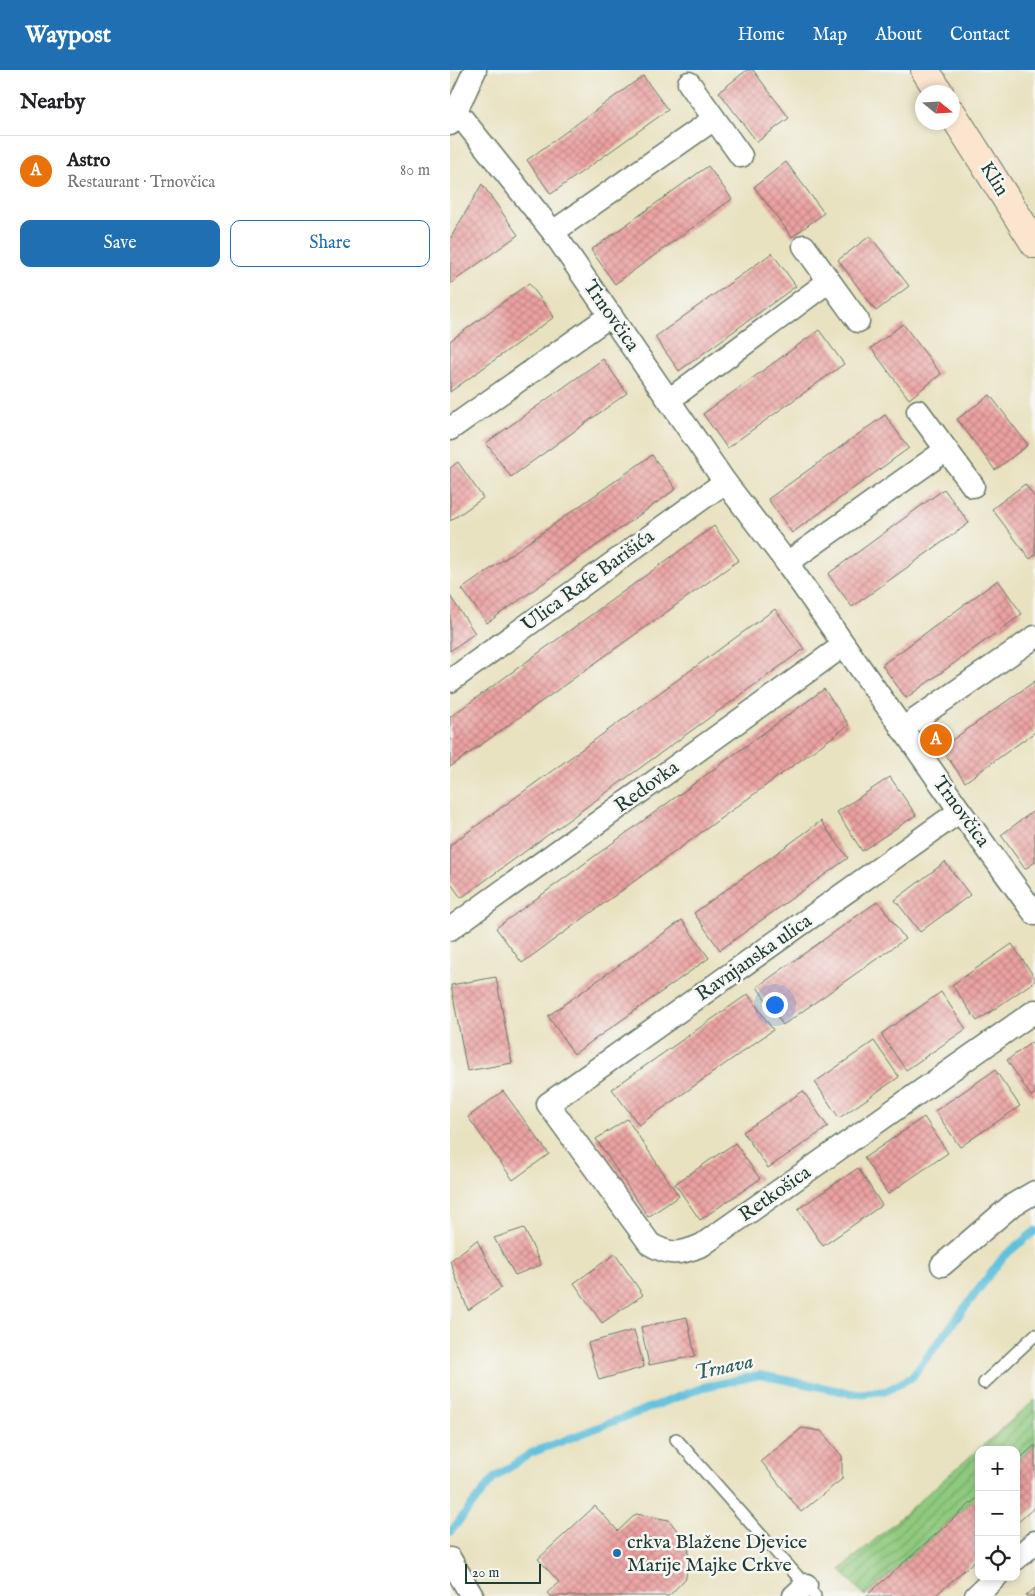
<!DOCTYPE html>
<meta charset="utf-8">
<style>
body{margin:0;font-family:"IM FELL English",serif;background:#f2f2f2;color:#202124}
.controls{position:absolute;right:15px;bottom:15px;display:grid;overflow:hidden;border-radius:10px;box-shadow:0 2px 8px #0003}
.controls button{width:45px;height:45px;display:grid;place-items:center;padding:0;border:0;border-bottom:1px solid #e0e0e0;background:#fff;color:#202124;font:25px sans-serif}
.compass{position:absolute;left:465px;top:15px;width:45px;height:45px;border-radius:50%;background:#fff;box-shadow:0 2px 8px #0003;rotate:108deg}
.scale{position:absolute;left:15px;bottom:12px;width:76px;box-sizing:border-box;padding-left:5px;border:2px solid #1f3d34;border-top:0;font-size:14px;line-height:18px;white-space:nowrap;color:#1f3d34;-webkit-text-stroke:4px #f6f6f2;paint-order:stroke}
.you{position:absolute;left:324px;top:934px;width:18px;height:18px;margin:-12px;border:4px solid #fff;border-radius:50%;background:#1a73e8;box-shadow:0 0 0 8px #1a73e833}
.badge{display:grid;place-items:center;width:32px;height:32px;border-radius:50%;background:#1f6fb2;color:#fff;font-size:16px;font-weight:700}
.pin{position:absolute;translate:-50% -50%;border:2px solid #fff;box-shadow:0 1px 5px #0006}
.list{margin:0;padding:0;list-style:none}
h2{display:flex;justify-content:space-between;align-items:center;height:65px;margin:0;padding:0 20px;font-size:21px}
h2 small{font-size:16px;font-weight:400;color:#757577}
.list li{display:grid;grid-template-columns:32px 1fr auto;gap:15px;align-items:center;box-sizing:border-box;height:70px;padding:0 20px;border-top:1px solid #e0e0e0}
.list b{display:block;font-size:19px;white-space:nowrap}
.list p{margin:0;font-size:16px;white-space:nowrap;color:#757577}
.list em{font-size:16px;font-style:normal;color:#757577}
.actions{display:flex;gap:10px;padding:15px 20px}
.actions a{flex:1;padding:11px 0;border:1px solid #1f6fb2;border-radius:10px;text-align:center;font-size:18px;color:#1f6fb2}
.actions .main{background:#1f6fb2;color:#fff}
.icon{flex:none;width:28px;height:28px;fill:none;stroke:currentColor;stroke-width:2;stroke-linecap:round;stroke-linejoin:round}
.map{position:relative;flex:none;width:585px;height:1526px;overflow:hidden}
header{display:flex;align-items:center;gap:30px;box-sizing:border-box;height:70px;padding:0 25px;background:#1f6fb2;color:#fff}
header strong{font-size:24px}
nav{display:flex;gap:28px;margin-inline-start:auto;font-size:18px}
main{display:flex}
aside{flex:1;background:#fff}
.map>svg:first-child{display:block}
.garden{fill:url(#garden-furrows);stroke:#578359}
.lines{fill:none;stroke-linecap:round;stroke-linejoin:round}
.stream{stroke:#5ec0dc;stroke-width:8}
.building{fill:url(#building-cross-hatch)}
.lane-casing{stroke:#667765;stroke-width:14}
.street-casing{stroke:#667765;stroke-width:25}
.secondary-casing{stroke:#667765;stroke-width:30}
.lane{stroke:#fff;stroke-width:11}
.street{stroke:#fff;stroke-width:22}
.secondary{stroke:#fce5cf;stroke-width:28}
.poi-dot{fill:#1f6fb2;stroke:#f6f6f2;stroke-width:2}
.labels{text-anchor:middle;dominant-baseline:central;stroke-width:5;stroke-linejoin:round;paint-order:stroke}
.street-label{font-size:20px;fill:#1f3d34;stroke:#f6f6f2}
.poi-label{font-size:20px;fill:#1f3d34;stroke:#f6f6f2;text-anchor:start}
.water-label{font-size:21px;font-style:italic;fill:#2f5e5e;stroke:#f6f6f2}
</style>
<header>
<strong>Waypost</strong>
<nav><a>Home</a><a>Map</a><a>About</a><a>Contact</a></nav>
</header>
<main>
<aside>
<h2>Nearby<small></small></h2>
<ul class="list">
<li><span class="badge" style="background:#e8710a">A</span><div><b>Astro</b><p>Restaurant · Trnovčica</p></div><em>80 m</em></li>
</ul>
<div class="actions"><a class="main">Save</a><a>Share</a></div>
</aside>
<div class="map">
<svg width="585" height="1526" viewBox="0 0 585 1526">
<defs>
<pattern id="garden-furrows" width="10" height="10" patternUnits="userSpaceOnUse" patternTransform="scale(1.25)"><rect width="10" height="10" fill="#8fc97e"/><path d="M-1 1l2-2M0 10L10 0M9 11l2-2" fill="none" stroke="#74a468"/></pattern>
<pattern id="building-cross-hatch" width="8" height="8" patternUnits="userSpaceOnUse" patternTransform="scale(1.25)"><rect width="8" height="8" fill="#eca2a1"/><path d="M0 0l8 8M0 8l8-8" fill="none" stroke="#bf8584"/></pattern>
</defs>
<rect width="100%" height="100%" fill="#f6f6f2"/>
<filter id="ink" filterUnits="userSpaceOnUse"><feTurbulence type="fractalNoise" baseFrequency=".02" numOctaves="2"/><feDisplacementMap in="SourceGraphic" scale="10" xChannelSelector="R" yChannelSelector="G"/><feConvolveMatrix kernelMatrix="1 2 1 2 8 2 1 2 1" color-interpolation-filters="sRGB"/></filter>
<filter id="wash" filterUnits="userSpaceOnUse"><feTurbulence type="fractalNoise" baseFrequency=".0096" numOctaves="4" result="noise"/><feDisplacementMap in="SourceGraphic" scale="20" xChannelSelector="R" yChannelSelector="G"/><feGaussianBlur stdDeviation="1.12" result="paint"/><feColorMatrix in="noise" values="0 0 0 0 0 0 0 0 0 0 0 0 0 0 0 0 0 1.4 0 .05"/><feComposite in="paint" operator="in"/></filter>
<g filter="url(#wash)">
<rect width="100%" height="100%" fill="#e9e2c1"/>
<polygon class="garden" points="585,1330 585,1375 566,1392 566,1380 529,1380 529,1426 415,1526 390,1500"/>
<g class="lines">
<polyline class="stream" points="0,1462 44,1408 81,1383 254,1317 310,1305 406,1324 436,1321 462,1307 554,1186 585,1161"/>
</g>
<g id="blocks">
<g class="building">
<polygon points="297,0 303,0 339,48 307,72 269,22"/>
<polygon points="193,6 218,40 101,124 77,90"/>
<polygon points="336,92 374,143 342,167 304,117"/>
<polygon points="258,96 282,129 165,214 141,180"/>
<polygon points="32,114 68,165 0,214 0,169"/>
<polygon points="420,166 459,216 426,241 388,190"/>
<polygon points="322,183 346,216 229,301 205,267"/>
<polygon points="79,213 104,247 0,322 0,271"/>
<polygon points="453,254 491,304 459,329 421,278"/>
<polygon points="369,260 394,294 277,378 253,344"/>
<polygon points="153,289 177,323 61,407 36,373"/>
<polygon points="540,325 578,375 545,400 507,349"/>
<polygon points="435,345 459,378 342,463 318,429"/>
<polygon points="202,385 226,419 37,553 12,519"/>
<polygon points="8,392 33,428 0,451 0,398"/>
<polygon points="575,414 585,428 585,485 580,489 542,439"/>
<polygon points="494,419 519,453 402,537 378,504"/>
<polygon points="264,456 289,490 0,697 0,647"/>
<polygon points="548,510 572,544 456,628 432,595"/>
<polygon points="0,526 25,563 0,581"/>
<polygon points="325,539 354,579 11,828 0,812 0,775"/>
<polygon points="585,611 585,662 515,712 491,678"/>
<polygon points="374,619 399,655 72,893 46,858"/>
<polygon points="440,707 466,745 412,781 387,742"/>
<polygon points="585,740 585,792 575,799 551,765"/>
<polygon points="371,751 398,788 270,880 244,843"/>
<polygon points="495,792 520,825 470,862 445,830"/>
<polygon points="428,831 455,869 333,955 307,917"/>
<polygon points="232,850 259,888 124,984 98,946"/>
<polygon points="562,874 585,908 585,911 527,951 502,915"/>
<polygon points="46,907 62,993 17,1001 1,915"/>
<polygon points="491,922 516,959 456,1000 431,964"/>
<polygon points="298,924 323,960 189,1055 162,1019"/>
<polygon points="585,970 585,1024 581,1026 557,990"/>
<polygon points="424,971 449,1007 389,1048 365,1012"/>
<polygon points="545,1000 570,1036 510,1077 485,1041"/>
<polygon points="53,1021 99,1084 63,1110 18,1047"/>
<polygon points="353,1021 378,1057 318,1098 293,1062"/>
<polygon points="474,1047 498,1083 438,1124 414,1088"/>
<polygon points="177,1049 229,1126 198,1147 146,1069"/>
<polygon points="285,1073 310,1109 250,1150 225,1114"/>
<polygon points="408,1098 432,1135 373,1176 348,1139"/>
<polygon points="74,1158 91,1195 65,1205 44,1168"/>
<polygon points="27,1170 51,1218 18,1240 0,1191"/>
<polygon points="165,1184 193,1225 152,1253 124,1213"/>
<polygon points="237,1247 245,1286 199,1295 191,1257"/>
<polygon points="184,1260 194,1297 149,1310 138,1273"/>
<polygon points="352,1358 371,1361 392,1386 392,1409 351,1442 311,1391"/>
<polygon points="585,1375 585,1437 566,1454 566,1392"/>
<polygon points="529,1426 529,1487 485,1526 416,1526"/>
<polygon points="145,1436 168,1461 186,1444 219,1450 239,1476 236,1508 219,1526 100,1526 97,1523 109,1512 88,1489"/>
<polygon points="585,1518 585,1526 576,1526"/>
</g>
</g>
</g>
<g filter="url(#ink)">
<use href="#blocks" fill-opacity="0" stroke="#667765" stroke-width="1"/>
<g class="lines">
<g class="lane-casing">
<g id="lane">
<polyline points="534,1313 585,1265"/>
<polyline points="226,1369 365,1526"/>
</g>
</g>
<g class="street-casing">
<g id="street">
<polyline points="239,13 291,86"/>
<polyline points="7,42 103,162 275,412 337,493 510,741 585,844"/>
<polyline points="0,54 25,0"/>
<polyline points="103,162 264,49"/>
<polyline points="354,176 408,251"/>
<polyline points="219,330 379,211"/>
<polyline points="468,341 523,416"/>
<polyline points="0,359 161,245"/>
<polyline points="337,493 496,380"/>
<polyline points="0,611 275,412"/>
<polyline points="452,659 585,567"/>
<path d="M510,741L98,1034L200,1174C220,1186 231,1184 252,1175L585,941"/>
<polyline points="0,859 394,575"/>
<polyline points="492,1195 561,1136 585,1122"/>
<polyline points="0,1489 22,1526"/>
<polyline points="566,1489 585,1472"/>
<polyline points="344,1526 356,1515"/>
<polyline points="526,1526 546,1507"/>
</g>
</g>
<g class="secondary-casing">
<g id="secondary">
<polyline points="475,0 489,22"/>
<polyline points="502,43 585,174"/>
</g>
</g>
<use href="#lane" class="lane"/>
<use href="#street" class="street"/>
<use href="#secondary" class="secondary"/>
</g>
</g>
<circle class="poi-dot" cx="167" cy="1483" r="5"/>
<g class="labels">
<g class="street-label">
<text transform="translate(544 109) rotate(58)">Klin</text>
<text transform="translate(161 246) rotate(55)">Trnovčica</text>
<text transform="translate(138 511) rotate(-36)">Ulica Rafe Barišića</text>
<text transform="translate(197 717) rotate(-36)">Redovka</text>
<text transform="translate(511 742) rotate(54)">Trnovčica</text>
<text transform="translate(304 888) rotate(-35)">Ravnjanska ulica</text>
<text transform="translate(325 1124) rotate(-35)">Retkošica</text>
</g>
<g class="poi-label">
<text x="177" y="1472">crkva Blažene Djevice<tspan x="177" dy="23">Marije Majke Crkve</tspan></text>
</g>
<g class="water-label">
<text transform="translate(274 1298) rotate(-12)">Trnava</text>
</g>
</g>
</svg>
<div class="controls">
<button>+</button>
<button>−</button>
<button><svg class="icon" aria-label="locate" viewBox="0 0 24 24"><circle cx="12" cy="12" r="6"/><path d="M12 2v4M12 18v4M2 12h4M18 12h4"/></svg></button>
</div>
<svg class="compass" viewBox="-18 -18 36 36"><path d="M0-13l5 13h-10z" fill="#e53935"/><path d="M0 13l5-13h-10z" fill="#757577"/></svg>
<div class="scale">20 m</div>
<div class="you"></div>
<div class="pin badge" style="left:486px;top:670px;background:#e8710a">A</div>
</div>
</main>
